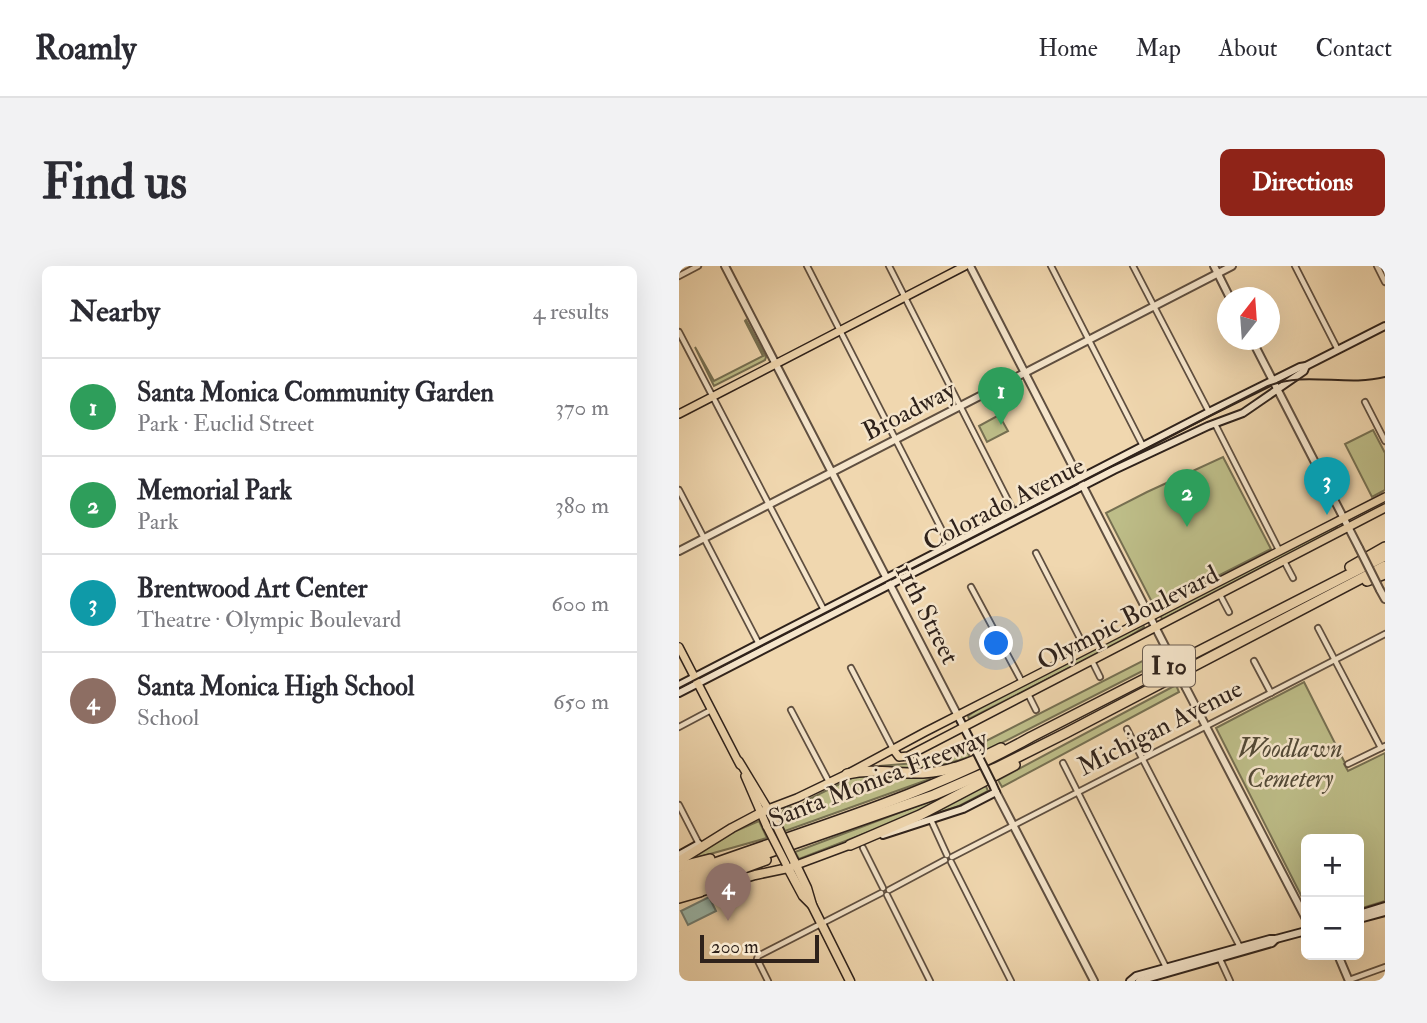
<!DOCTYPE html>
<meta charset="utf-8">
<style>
body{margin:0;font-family:"IM FELL Double Pica",serif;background:#f2f2f3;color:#2b2b33}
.controls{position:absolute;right:21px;bottom:21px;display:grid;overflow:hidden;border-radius:10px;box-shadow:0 7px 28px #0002}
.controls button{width:63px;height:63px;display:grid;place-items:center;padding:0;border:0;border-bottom:2px solid #e1e1e2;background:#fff;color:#2b2b33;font:35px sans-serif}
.compass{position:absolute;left:538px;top:21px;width:63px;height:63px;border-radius:50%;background:#fff;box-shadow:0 7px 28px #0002;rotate:17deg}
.scale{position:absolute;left:21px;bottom:18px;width:119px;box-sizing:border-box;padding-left:7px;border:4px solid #2f221b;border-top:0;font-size:19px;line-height:24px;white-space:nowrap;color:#2f221b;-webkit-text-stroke:5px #f5e5cb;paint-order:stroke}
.you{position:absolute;left:318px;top:378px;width:24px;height:24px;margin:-18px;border:5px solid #fff;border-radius:50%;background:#1a73e8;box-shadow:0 0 0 10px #1a73e833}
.badge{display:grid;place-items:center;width:46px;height:46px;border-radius:50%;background:#8f2418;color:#fff;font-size:23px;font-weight:700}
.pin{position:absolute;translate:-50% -58px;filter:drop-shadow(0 2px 4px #0008)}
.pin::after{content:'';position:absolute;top:37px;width:24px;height:21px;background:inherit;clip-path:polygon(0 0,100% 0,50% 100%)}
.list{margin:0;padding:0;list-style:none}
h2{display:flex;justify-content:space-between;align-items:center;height:91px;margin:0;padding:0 28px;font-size:30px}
h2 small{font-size:23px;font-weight:400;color:#7c7c81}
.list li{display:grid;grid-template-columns:46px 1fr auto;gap:21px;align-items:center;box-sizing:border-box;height:98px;padding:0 28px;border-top:2px solid #e1e1e2}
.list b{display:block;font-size:26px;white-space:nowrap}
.list p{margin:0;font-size:23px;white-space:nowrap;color:#7c7c81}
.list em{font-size:23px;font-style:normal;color:#7c7c81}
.map{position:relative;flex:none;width:706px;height:715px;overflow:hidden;border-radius:10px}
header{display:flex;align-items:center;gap:42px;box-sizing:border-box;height:98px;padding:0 35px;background:#fff;border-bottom:2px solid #e1e1e2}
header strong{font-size:33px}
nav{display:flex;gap:38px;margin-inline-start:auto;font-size:24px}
.intro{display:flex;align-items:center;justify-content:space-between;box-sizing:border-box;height:168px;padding:0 42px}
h1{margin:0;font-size:49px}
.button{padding:18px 32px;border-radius:10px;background:#8f2418;color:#fff;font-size:24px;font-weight:700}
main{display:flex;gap:42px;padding:0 42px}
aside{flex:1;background:#fff;border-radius:10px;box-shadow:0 7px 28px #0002}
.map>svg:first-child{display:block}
.green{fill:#bdbd88;stroke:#767052;stroke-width:2}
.water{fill:#9ab9ad;stroke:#6f7d73;stroke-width:2}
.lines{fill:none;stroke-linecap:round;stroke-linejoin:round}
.minor-casing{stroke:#5f4f40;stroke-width:8}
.tertiary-casing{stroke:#5f4f40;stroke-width:10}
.secondary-casing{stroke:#2f221b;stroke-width:10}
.primary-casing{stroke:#2f221b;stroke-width:10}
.trunk-casing{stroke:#2f221b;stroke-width:11}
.motorway-casing{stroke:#2f221b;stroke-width:12}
.minor{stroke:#f5e5cb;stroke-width:4.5}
.tertiary{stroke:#f5e5cb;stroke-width:6}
.secondary{stroke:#f5e5cb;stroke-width:6}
.primary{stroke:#f0d7af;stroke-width:7}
.trunk{stroke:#f0d7af;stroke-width:8}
.motorway{stroke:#f0d7af;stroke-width:9}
.tram{stroke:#2f221b;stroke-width:2}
.tertiary-bridge-casing{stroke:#5f4f40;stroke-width:10;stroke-linecap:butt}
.secondary-bridge-casing{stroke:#2f221b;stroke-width:10;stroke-linecap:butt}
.primary-bridge-casing{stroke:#2f221b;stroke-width:10;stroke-linecap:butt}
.trunk-bridge-casing{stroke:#2f221b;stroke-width:11;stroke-linecap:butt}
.tertiary-bridge{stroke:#f5e5cb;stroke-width:6}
.secondary-bridge{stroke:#f5e5cb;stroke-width:6}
.primary-bridge{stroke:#f0d7af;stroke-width:7}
.trunk-bridge{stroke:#f0d7af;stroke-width:8}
.labels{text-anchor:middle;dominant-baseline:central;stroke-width:5;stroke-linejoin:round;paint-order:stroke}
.shield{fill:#f5e5cb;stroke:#6a5c50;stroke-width:2}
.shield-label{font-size:24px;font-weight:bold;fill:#2f221b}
.street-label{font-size:26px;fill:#2f221b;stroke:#f5e5cb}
.park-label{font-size:26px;font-style:italic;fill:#524936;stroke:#f5e5cb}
</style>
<header>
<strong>Roamly</strong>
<nav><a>Home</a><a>Map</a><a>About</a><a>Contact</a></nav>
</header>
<div class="intro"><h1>Find us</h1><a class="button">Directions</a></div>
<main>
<aside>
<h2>Nearby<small>4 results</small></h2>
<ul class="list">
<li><span class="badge" style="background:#2e9e5b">1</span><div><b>Santa Monica Community Garden</b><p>Park · Euclid Street</p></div><em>370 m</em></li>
<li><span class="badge" style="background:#2e9e5b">2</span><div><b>Memorial Park</b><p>Park</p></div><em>380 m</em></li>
<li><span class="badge" style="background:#0f9aa8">3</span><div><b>Brentwood Art Center</b><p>Theatre · Olympic Boulevard</p></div><em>600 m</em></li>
<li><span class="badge" style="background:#8d6e63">4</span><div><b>Santa Monica High School</b><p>School</p></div><em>650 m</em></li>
</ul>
</aside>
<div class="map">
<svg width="706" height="715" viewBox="0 0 706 715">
<rect width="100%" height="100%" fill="#f0d7af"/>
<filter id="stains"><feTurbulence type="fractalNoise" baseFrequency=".00286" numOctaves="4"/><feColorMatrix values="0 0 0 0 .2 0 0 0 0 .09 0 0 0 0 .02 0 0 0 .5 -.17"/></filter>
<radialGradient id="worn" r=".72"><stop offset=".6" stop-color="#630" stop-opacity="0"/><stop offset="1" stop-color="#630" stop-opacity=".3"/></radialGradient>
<g class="green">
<polygon points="67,54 87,91 86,94 35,120 16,81 35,115 84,90 66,55"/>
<polygon points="320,149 329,165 308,176 300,160"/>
<polygon points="694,164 706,187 706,224 693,231 666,178"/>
<polygon points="544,191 592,283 476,342 427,247 468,226"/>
<polygon points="657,259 658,262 638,275 483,354 482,350 500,339"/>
<polygon points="464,358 465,361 445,374 290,453 289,450 308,437"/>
<polygon points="481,386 485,394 305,486 301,478"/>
<polygon points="625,416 666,497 665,498 669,505 706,487 706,635 680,643 680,573 627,573 627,639 537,462"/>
<polygon points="497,419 500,426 323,521 319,514"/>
<path d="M287,483L291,491C256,502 236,504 200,500L237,497Z"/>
<polygon points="250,509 251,513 106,565 100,554 105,543 111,541 118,543 128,534 177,510"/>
<polygon points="306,518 309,525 280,540 254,549 252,547"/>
<polygon points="275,526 276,528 231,550 120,593 116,586"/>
<polygon points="80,555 88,572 6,595 52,567"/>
</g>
<polygon class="water" points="30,631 37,645 9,659 2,645"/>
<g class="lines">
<g class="minor-casing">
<g id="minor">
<polyline points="128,0 271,280"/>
<polyline points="210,0 335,246"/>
<polyline points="372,0 464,180"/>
<polyline points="454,0 530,146"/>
<polyline points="616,0 659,84"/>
<polyline points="698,0 706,16"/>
<polyline points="0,10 19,0"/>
<polyline points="0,66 145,344"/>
<polyline points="686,136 706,175"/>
<polyline points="536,158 600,284"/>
<polyline points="0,224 80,378"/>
<polyline points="357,287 407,384"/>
<polyline points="605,295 614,312"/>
<polyline points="292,321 343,416"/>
<polyline points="541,329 550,346"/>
<polyline points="639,362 702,482"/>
<polyline points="413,395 421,411"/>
<polyline points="575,395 592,427"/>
<polyline points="172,402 214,483"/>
<polyline points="349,428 357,444"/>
<polyline points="112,444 150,516"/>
<polyline points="0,461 32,444"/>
<polyline points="448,463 562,683"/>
<polyline points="384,497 488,703"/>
<polyline points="669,498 706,480"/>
<polyline points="0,539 20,578"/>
<polyline points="252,554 268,589"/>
<polyline points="184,582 204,622"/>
<polyline points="273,591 706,368"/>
<polyline points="272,596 332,715"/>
<polyline points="210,624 266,594"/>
<polyline points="208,629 251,715"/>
<polyline points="540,691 551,715"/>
<polyline points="670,714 706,701"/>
<polyline points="89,715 78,693 79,690 202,627"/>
</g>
</g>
<g class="tertiary-casing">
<g id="tertiary">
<polyline points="46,0 279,450"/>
<polyline points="291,0 488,384"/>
<polyline points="535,0 551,32"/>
<polyline points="573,74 680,282"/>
<polyline points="0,285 553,0"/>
<polyline points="701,324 706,333"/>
<polyline points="507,422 627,653"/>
<polyline points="317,526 415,715"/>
<polyline points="659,689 670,715"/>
</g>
</g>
<g class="secondary-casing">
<g id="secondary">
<polyline points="0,419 530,146 621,101 627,100 706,60"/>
<polyline points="0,427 435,204 529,160 564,147 625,105 627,100"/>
<polyline points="279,450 297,485"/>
<polyline points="204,569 284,543 317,526 313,517"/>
<polyline points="0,589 20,578"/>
<polyline points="680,648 706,640"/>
<polyline points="680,653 706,646"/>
<polyline points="451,715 457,710 591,673 597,673 627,665"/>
<polyline points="460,715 593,677 597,673"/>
</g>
</g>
<g class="primary-casing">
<g id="primary">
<polyline points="0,148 286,0"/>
<polyline points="0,381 61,499"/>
<polyline points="214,483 220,491 229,490 706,242"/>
<polyline points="60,495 89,543 118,532 168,508 246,466 706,231"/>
<polyline points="66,510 88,561"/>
<polyline points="112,601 171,579"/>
</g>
</g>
<g class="trunk-casing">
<g id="trunk">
<polyline points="0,595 53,562 89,543 97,558"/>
<polyline points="115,595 128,622 133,639 171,715"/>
<polyline points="21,626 76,609 109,602 124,630 133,639"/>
</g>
</g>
<g class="motorway-casing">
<g id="motorway">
<polyline points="671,301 706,281"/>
<polyline points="688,315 706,308"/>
<path d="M168,508C195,502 217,508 244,507C272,506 298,494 322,482"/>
<polyline points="171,579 241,549 336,499"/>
<polyline points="0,601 31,593"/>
<path d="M0,610C118,566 242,533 352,471L706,290"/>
<polyline points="0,618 255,529 317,502 387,467 706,300"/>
<polyline points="0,626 87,594"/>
<polyline points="0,632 21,626"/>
</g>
</g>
<use href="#minor" class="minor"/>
<use href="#tertiary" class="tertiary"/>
<use href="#secondary" class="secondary"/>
<use href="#primary" class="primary"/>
<use href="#trunk" class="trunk"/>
<use href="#motorway" class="motorway"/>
<path class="tram" d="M0,422L589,120C627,105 667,121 706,111"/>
<g class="tertiary-bridge-casing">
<g id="tertiary-bridge">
<polyline points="680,282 701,324"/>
<polyline points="488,384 507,422"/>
</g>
</g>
<g class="secondary-bridge-casing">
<polyline id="secondary-bridge" points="297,485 313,517"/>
</g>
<g class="primary-bridge-casing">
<polyline id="primary-bridge" points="88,561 107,598"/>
</g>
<g class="trunk-bridge-casing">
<polyline id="trunk-bridge" points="97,558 115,595"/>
</g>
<use href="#tertiary-bridge" class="tertiary-bridge"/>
<use href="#secondary-bridge" class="secondary-bridge"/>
<use href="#primary-bridge" class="primary-bridge"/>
<use href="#trunk-bridge" class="trunk-bridge"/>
</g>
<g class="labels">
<rect class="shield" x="464" y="379.5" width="52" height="41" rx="5"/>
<g class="shield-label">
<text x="490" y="400">I 10</text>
</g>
<g class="street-label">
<text transform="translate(230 145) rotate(-27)">Broadway</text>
<text transform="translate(325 238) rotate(-27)">Colorado Avenue</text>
<text transform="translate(248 348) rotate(63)">11th Street</text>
<text transform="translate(449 352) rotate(-27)">Olympic Boulevard</text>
<text transform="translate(481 462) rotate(-27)">Michigan Avenue</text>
<text transform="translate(199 513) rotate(-21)">Santa Monica Freeway</text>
</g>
<g class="park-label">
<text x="611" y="483">Woodlawn<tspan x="611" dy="30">Cemetery</tspan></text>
</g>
</g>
<rect width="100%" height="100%" filter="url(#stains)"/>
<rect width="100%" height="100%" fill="url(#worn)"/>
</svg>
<div class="controls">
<button>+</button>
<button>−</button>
</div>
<svg class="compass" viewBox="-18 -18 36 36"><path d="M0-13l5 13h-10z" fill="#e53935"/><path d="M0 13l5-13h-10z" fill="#7c7c81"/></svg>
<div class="scale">200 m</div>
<div class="you"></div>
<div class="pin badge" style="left:322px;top:159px;background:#2e9e5b">1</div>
<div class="pin badge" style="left:508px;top:261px;background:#2e9e5b">2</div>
<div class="pin badge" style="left:648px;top:249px;background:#0f9aa8">3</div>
<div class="pin badge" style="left:49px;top:655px;background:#8d6e63">4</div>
</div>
</main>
